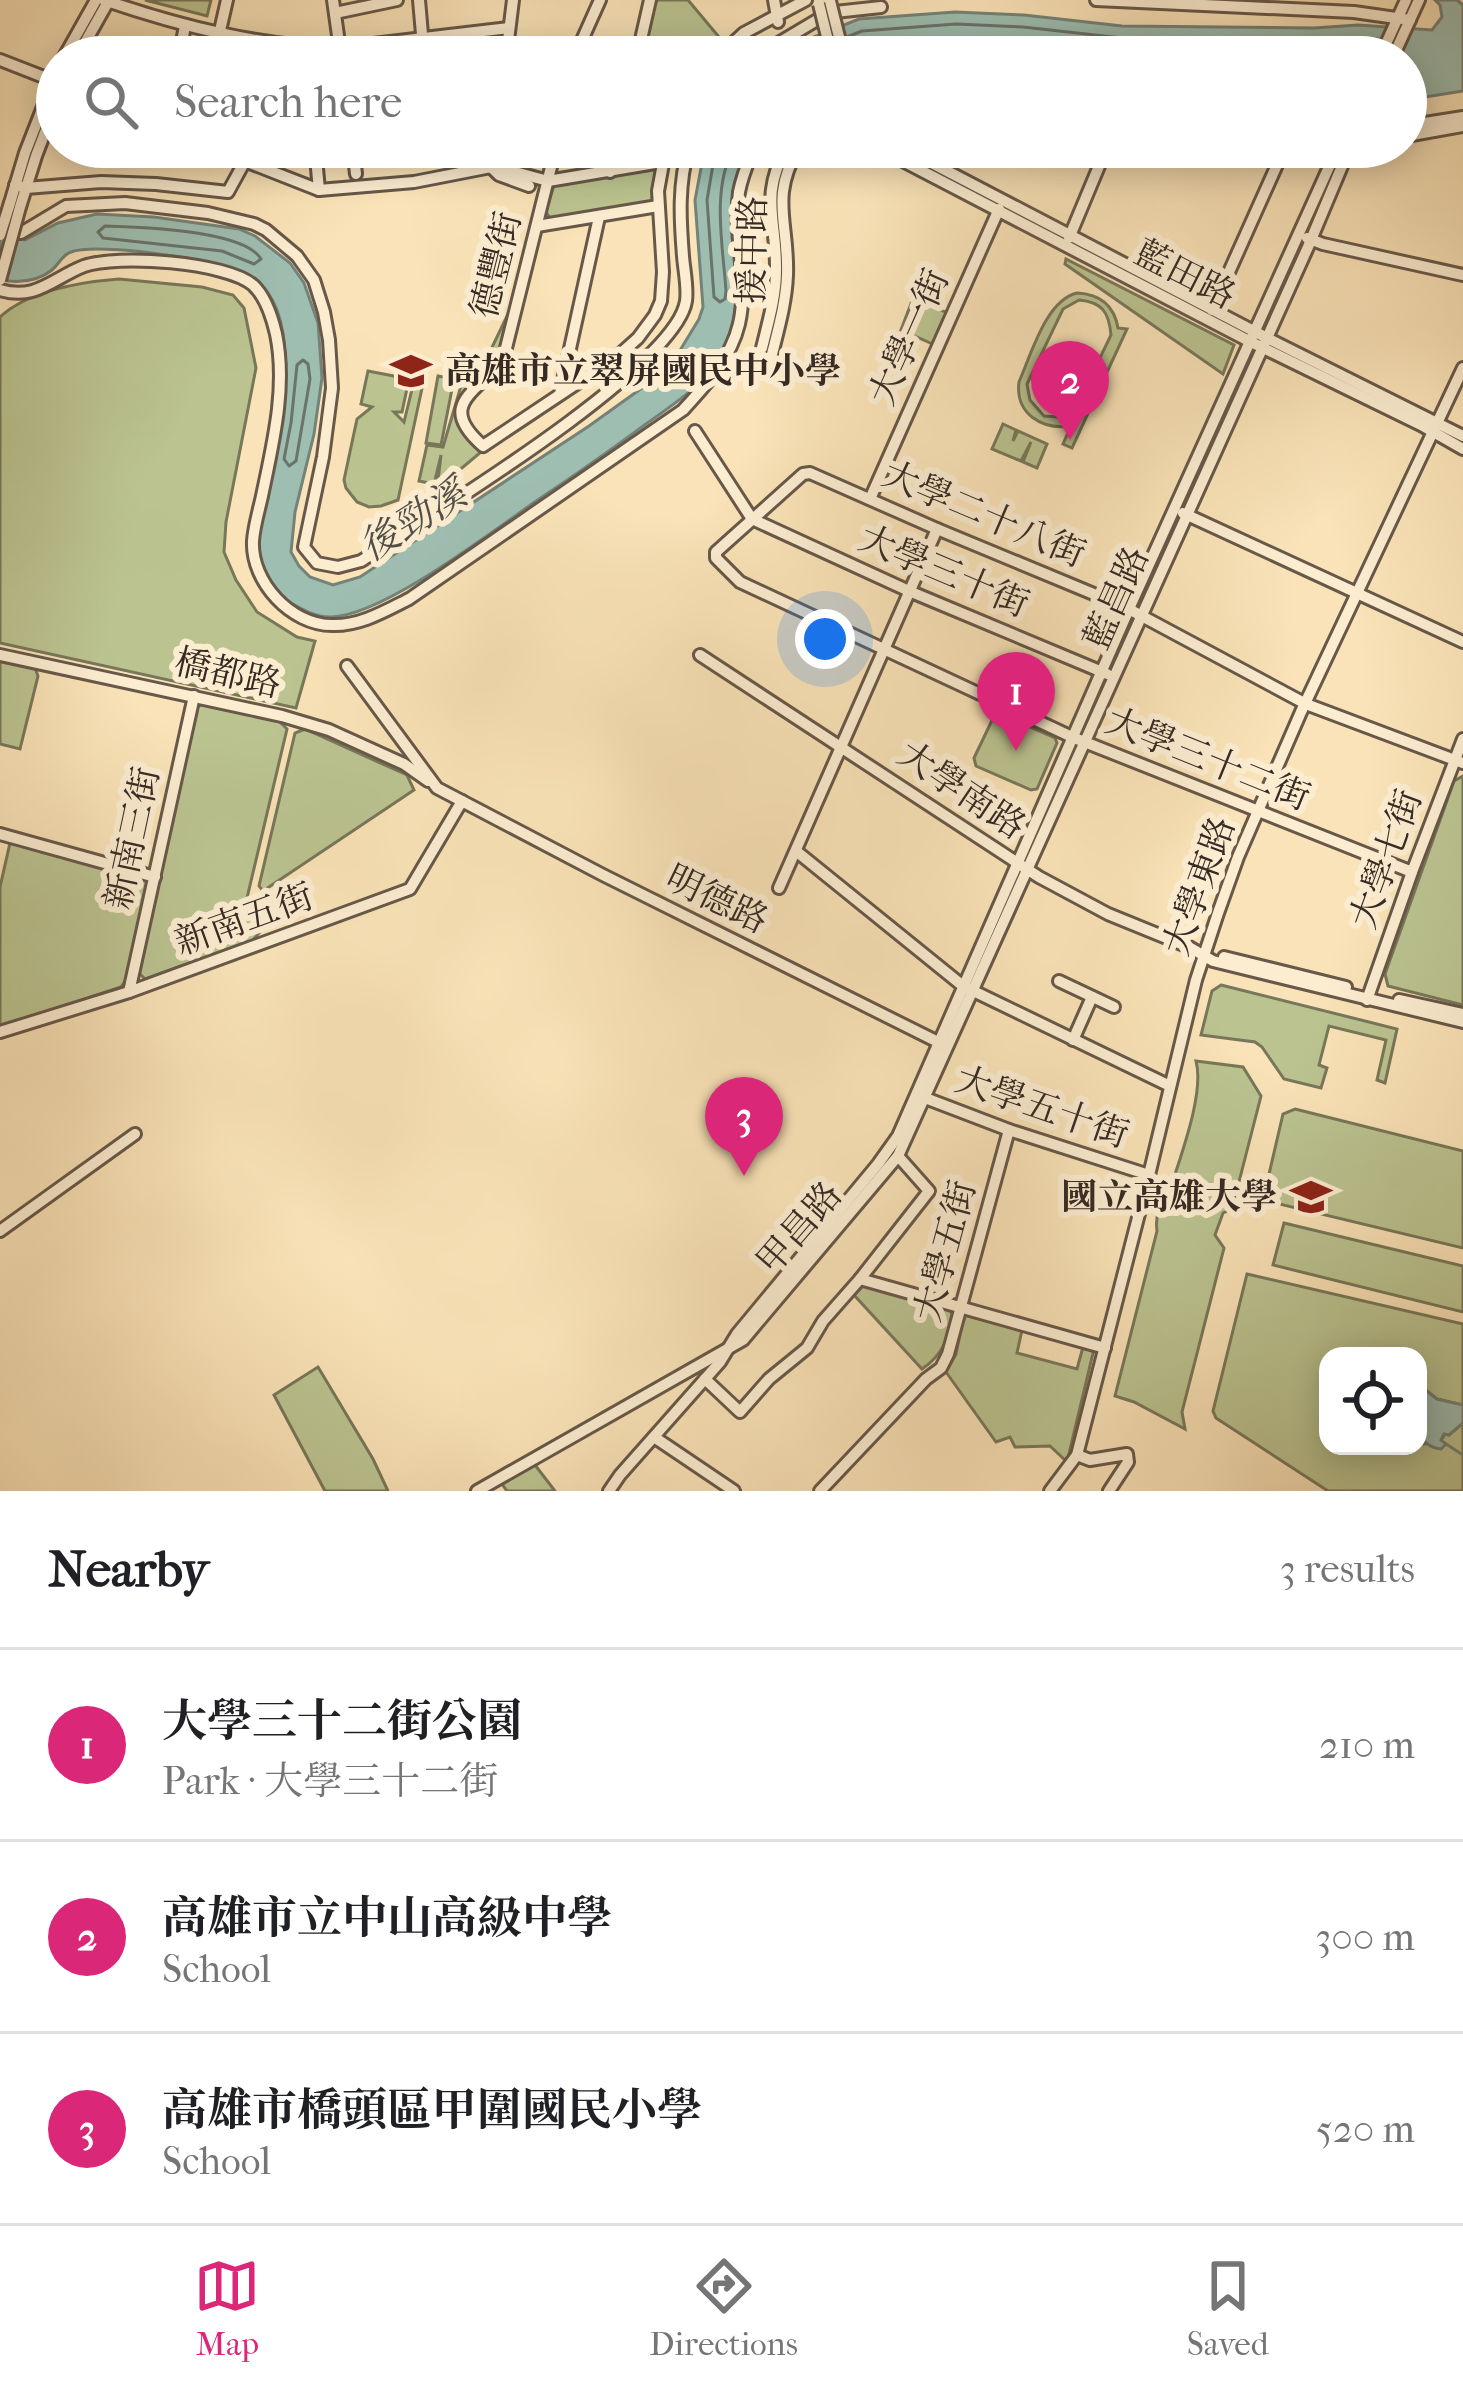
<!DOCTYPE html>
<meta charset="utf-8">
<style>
body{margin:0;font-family:"IM FELL French Canon","Noto Serif TC",serif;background:#f6f6f6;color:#202124}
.controls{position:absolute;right:36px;bottom:36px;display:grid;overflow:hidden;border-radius:24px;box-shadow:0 6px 30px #0003}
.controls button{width:108px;height:108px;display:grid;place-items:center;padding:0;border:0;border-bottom:3px solid #e0e0e0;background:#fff;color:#202124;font:60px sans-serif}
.you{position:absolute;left:825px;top:639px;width:42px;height:42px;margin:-30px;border:9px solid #fff;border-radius:50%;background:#1a73e8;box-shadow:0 0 0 18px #1a73e833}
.badge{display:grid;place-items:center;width:78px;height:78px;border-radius:50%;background:#db2777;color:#fff;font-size:39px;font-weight:700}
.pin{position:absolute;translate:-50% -99px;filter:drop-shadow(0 3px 6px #0008)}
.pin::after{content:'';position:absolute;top:63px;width:42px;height:36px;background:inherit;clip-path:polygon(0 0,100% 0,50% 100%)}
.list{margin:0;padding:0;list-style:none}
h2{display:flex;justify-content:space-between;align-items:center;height:156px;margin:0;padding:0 48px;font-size:51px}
h2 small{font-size:39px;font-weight:400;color:#757577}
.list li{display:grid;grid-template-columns:78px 1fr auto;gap:36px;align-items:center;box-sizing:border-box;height:192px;padding:0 48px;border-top:3px solid #e0e0e0}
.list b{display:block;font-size:45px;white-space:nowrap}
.list p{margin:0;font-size:39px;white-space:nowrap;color:#757577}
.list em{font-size:39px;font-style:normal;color:#757577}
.icon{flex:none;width:66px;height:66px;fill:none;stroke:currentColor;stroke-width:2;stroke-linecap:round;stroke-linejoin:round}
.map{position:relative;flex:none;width:1463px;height:1491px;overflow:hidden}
.search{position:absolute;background:#fff;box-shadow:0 6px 30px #0003;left:36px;right:36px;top:36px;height:132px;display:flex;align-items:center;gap:30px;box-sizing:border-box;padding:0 42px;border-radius:66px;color:#757577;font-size:45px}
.sheet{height:732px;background:#fff}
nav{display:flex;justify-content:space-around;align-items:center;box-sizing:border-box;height:168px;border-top:3px solid #e0e0e0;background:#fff;font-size:33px;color:#757577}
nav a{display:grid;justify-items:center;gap:6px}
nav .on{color:#db2777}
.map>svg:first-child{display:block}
.green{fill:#bbc491;stroke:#78775a;stroke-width:3;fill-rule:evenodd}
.water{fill:#9ebeb1;stroke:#748379;stroke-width:3}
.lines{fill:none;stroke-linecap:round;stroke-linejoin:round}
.shore{stroke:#6a746a;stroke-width:3}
.stream{stroke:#748379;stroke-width:3}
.minor-casing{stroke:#675849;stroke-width:16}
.minor{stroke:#fcedd1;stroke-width:10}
.minor-bridge-casing{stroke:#675849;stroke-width:16;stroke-linecap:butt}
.minor-bridge{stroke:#fcedd1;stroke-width:10}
.labels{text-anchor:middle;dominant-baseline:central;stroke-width:12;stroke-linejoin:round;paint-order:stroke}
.street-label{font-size:36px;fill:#362a24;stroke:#fcedd1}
.poi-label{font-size:36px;font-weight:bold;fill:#362a24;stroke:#fcedd1;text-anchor:start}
.water-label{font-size:39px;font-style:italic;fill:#504f47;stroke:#fcedd1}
</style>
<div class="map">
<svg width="1463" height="1491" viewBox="0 0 1463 1491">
<rect width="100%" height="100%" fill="#fae3b8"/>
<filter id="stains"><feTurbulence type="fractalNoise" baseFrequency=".00167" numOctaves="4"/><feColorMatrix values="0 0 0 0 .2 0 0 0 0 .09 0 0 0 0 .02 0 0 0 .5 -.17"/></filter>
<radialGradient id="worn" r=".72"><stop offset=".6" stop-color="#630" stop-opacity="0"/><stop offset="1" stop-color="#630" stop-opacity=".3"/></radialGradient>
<g class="green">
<polygon points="145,0 211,0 207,16"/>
<polygon points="655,0 688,0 724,43 711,57 641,57"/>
<polygon points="656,167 652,201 556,219 550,218 546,212 554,185"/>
<polygon points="1066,259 1234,345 1223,374 1065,264"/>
<path d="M119,279L202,287L233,295L244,308L256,368L226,522L224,552L236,580L257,612L297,637L315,641L296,708L0,643V317C29,290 81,282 119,279Z"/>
<polygon points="519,291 504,356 466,393 461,426 481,452 437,489 441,455 434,484 419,481 427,445 443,447 463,379 486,360"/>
<path d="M1077,293C1099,294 1114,305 1118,328L1127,329L1072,448L1063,444L1071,426C1042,430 1015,414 1019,382C1031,355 1046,300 1077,293ZM1079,300C1102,302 1109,312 1111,335L1074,412L1059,417L1044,416L1030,400L1027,384L1063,309Z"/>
<polygon points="917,298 947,313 935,345 901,330 912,301"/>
<polygon points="368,371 409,379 402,412 394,412 404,422 415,377 424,379 398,500 381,506 369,507 357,502 346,488 344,480 357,419 372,407 361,404"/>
<polygon points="438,376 454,379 441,445 426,443"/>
<polygon points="1003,424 1016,430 1013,441 1018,431 1047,444 1037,468 1023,462 1031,442 1021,461 992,449"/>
<polygon points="0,661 35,668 38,676 20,749 0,744"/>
<polygon points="203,704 280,722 287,729 247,898 259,933 253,940 145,979 139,973 196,707"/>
<polygon points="996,712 1055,738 1057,743 1037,789 1031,790 976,766 974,758"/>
<polygon points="305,729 407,775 414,790 263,891 259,886 295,733"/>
<polygon points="1463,776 1463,1005 1388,986 1385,974 1454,781"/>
<polygon points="13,841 143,876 147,881 127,978 121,987 0,1027 0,887 10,843"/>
<polygon points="1221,985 1397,1029 1385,1083 1377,1080 1386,1040 1329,1026 1319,1065 1327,1068 1321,1088 1284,1079 1262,1047 1255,1042 1201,1035 1212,991"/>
<path d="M1196,1061L1243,1067L1261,1096L1232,1209L1223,1213L1215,1235L1224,1248L1182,1412L1185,1429L1134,1402L1115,1396L1157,1231C1155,1216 1159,1205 1169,1193C1179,1160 1205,1094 1196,1061Z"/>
<polygon points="1295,1109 1463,1151 1463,1248 1263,1200 1283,1114"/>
<polygon points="1284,1223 1463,1266 1463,1312 1273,1265"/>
<polygon points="1247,1274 1463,1324 1463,1405 1437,1399 1418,1384 1418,1356 1328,1356 1328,1446 1418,1446 1418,1433 1424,1444 1441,1440 1445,1434 1449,1435 1463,1423 1463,1491 1328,1491 1216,1418 1213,1411"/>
<path d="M864,1285L952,1311C951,1336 942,1356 922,1369L854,1295Z"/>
<polygon points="964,1315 1022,1330 1017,1353 1077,1369 1083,1347 1094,1349 1067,1462 1050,1446 1015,1447 1010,1437 996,1442 946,1372 956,1354"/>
<polygon points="318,1367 373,1459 388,1491 325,1491 274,1395"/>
<polygon points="535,1465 555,1491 507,1491 502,1484"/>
</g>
<g class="water">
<polygon points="1435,0 1457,0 1463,5 1463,91 1406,100 1406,57 778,57 796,44 859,19 955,12 1024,15 1122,26 1314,28 1358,25 1432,30 1442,17 1440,5"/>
<path d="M705,147H748C711,215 760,288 719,358C702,387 672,405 646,424C612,449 577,474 542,497C495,529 384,616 331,617C315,617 303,610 289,602C277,594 266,582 260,568C250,547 260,519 264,497C276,438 312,314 249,275C224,260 98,242 71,252C62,255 59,264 52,270C37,282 18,283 0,280V235L25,240L58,223L97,214L154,217L239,229L255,236L290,263L304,283L318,323L322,378L314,434L295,512L291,552L299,566L310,577L333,585L360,577L589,426L653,380L679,352L699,319L703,307L695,200Z"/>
<path d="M1418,1384L1437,1399L1463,1405V1423L1449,1435L1444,1434L1441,1440L1446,1444L1441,1449C1409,1445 1418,1410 1418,1384Z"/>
</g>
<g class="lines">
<g class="shore">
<polyline points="847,37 862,31 956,24 1023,27 1122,38 1379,39"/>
<polyline points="851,51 865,46 956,39 1022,42 1122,53 1373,53"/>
<path d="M716,147L707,200L714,297L720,302L725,299L726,291C723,245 711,190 734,147"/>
<path d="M105,226C139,227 244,230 261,259L254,264L222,251L103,238L98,232Z"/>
<polygon points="303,360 308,364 310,379 296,461 289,466 284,459 291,423 297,365"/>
</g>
<polyline class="stream" points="1446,1444 1463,1455"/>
<g class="minor-casing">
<g id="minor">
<path d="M104,0C180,26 258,46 339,48L509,28"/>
<polyline points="333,0 341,57"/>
<polyline points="419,0 424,57"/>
<polyline points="774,0 778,22"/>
<polyline points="1096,0 1354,12 1410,20"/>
<polyline points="335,13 397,0"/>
<polyline points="64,57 96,0"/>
<polyline points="77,57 109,0"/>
<polyline points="179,57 185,26"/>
<polyline points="214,57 227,0"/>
<polyline points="241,57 243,39"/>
<polyline points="506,57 513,0"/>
<polyline points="578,57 583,38 600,0"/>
<polyline points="637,57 650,0"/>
<polyline points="718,57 744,33 806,0"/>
<polyline points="755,57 822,17 835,12 881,7"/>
<polyline points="1380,57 1406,0"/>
<polyline points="1393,57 1419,0"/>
<polyline points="0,60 54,81"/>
<polyline points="1406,126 1463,117"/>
<polyline points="1406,136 1463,126"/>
<polyline points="246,147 245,161 319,190 414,182 491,167"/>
<polyline points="315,147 319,190"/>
<polyline points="353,147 356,174"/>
<polyline points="495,147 491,167 499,175 529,186"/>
<path d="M556,147L504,356C482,392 433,402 483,446L618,356L638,338L655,315L661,301L663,272L658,191L666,147"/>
<polyline points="882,147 899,159 1249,341 1421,425 1463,449"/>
<polyline points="901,147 1267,338 1463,436"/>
<polyline points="493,166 548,181 661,162"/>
<polyline points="610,172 616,147"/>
<polyline points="15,185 26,188 101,182 156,184 228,192 245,161"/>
<polyline points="10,203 25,153 57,71"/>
<polyline points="20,207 36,156 57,101"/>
<polyline points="537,226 658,206"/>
<path d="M9,233H21L66,206L125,203L208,213L254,224L266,230L297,256L314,280L324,312L329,340L332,388L323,457L304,547L317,563L338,567L361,561C424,520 676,368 686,301C688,287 684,270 683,256C680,219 678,183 689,147"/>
<polyline points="1069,238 1107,147"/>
<polyline points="1307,238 1323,244 1463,275"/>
<path d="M0,290C36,301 53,278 84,266C117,254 226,262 253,285C266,297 272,317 276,334C287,387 273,443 262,496C259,510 254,526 253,541C251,582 291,625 332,625C360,626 385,611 409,599L683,410C706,385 731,358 739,324C749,280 733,235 739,192C742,176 748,162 754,147"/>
<polyline points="1212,310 1285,147"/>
<path d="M762,348C768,323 776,296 776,271C777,220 759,196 787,147"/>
<path d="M771,358C778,330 786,303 787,275C789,221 769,199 799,147"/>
<polyline points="560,394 599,217"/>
<polyline points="695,431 752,519"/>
<polyline points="870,499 999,209"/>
<polyline points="1183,513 1463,642"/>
<polyline points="752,519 909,591 1107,674"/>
<polyline points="0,655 282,716 329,730 404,764 428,781"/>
<polyline points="700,655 1039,877 1108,914 1189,947 1213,961 1463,1022"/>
<polyline points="347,666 437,788 603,875 940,1043"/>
<polyline points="0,834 155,877"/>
<polyline points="796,851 963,986 1170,1086"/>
<polyline points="1412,872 1072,737 740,582 716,558 716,552 803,474 810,473 937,529 1125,607 1306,704 1463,763"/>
<polyline points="779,888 937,529"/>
<polyline points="1224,957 1346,987"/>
<polyline points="1059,981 1114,1007"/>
<polyline points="129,992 194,696"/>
<polyline points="1367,1000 1412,872 1463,739"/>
<polyline points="1399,1000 1463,1014"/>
<polyline points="0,1032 129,992 410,889 462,801"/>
<polyline points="1073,1040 1092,997"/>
<polyline points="920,1096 1009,1130 1149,1175"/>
<polyline points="0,1231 135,1134"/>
<polyline points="860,1279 1105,1348"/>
<polyline points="705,1379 740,1412 769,1379 807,1348 823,1321 860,1279 929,1191 898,1156"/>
<polyline points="654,1437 734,1491"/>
<polyline points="1077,1455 1090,1460 1127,1454 1128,1462 1109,1491"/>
<polyline points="477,1491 743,1340 898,1156 1308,247 1350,147"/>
<polyline points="609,1491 620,1475 720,1362 737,1334 878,1164 898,1136 1132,602 1338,147"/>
<polyline points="820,1491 926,1379 941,1368 948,1354 1009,1130"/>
<polyline points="1050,1491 1077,1455 1149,1175 1196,980 1218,913 1238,857 1301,712 1463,368"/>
</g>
</g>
<use href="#minor" class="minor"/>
<g class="minor-bridge-casing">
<g id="minor-bridge">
<polyline points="830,1 844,57"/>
<polyline points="819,4 832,57"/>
<polyline points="0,235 10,203"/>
<polyline points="0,280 20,207"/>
</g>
</g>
<use href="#minor-bridge" class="minor-bridge"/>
</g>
<defs>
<g id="school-bare" transform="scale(3.24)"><path d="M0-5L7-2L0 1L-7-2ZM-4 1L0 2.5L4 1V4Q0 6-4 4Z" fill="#8f2418" stroke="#fcedd1" stroke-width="2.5" paint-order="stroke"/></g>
<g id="university-bare" transform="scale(3.24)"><path d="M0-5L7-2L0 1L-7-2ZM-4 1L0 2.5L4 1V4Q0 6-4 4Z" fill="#8f2418" stroke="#fcedd1" stroke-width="2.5" paint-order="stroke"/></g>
</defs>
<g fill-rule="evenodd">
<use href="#school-bare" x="411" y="371"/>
<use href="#university-bare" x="1311" y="1197"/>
</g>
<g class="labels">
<g class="street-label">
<text transform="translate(752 250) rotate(-89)">援中路</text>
<text transform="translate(496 265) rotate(-76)">德豐街</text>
<text transform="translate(1185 274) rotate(27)">藍田路</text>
<text transform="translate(909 337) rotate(-66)">大學一街</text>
<text transform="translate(984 514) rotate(23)">大學二十八街</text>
<text transform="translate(944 571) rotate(23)">大學三十街</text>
<text transform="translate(1116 598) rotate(-66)">藍昌路</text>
<text transform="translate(228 673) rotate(13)">橋都路</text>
<text transform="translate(1208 759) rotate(22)">大學三十二街</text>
<text transform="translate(962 790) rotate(34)">大學南路</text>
<text transform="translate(132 838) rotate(-78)">新南三街</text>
<text transform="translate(1386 859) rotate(-70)">大學七街</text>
<text transform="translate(1199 886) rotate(-70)">大學東路</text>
<text transform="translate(717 899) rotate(26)">明德路</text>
<text transform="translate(244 919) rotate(-20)">新南五街</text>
<text transform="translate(1042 1107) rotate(19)">大學五十街</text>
<text transform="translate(799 1228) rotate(-49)">甲昌路</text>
<text transform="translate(945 1251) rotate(-75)">大學五街</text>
</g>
<g class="poi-label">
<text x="445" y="371">高雄市立翠屏國民中小學</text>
<text x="1277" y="1197" text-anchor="end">國立高雄大學</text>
</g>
<g class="water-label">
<text transform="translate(413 520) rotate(-32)">後勁溪</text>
</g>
</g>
<rect width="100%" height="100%" filter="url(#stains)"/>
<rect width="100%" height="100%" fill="url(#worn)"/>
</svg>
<div class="controls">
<button><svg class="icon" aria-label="locate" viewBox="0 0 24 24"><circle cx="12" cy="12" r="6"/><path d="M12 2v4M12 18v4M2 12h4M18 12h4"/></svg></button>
</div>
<div class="you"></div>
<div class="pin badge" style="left:1016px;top:751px">1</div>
<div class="pin badge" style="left:1070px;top:440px">2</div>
<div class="pin badge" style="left:744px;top:1176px">3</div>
<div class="search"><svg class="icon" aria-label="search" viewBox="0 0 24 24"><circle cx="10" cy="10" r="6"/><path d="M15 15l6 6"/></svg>Search here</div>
</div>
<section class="sheet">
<h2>Nearby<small>3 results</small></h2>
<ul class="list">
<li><span class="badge">1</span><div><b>大學三十二街公園</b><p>Park · 大學三十二街</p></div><em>210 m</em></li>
<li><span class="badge">2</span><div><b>高雄市立中山高級中學</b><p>School</p></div><em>300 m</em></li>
<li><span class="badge">3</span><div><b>高雄市橋頭區甲圍國民小學</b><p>School</p></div><em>520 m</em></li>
</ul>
</section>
<nav>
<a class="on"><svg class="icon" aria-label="map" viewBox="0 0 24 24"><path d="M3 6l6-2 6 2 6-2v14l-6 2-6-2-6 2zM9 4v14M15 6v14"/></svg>Map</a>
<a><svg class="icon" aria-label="directions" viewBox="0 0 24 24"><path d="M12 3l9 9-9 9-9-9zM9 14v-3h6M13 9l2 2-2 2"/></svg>Directions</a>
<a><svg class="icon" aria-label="saved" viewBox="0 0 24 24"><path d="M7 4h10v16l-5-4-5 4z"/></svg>Saved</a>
</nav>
